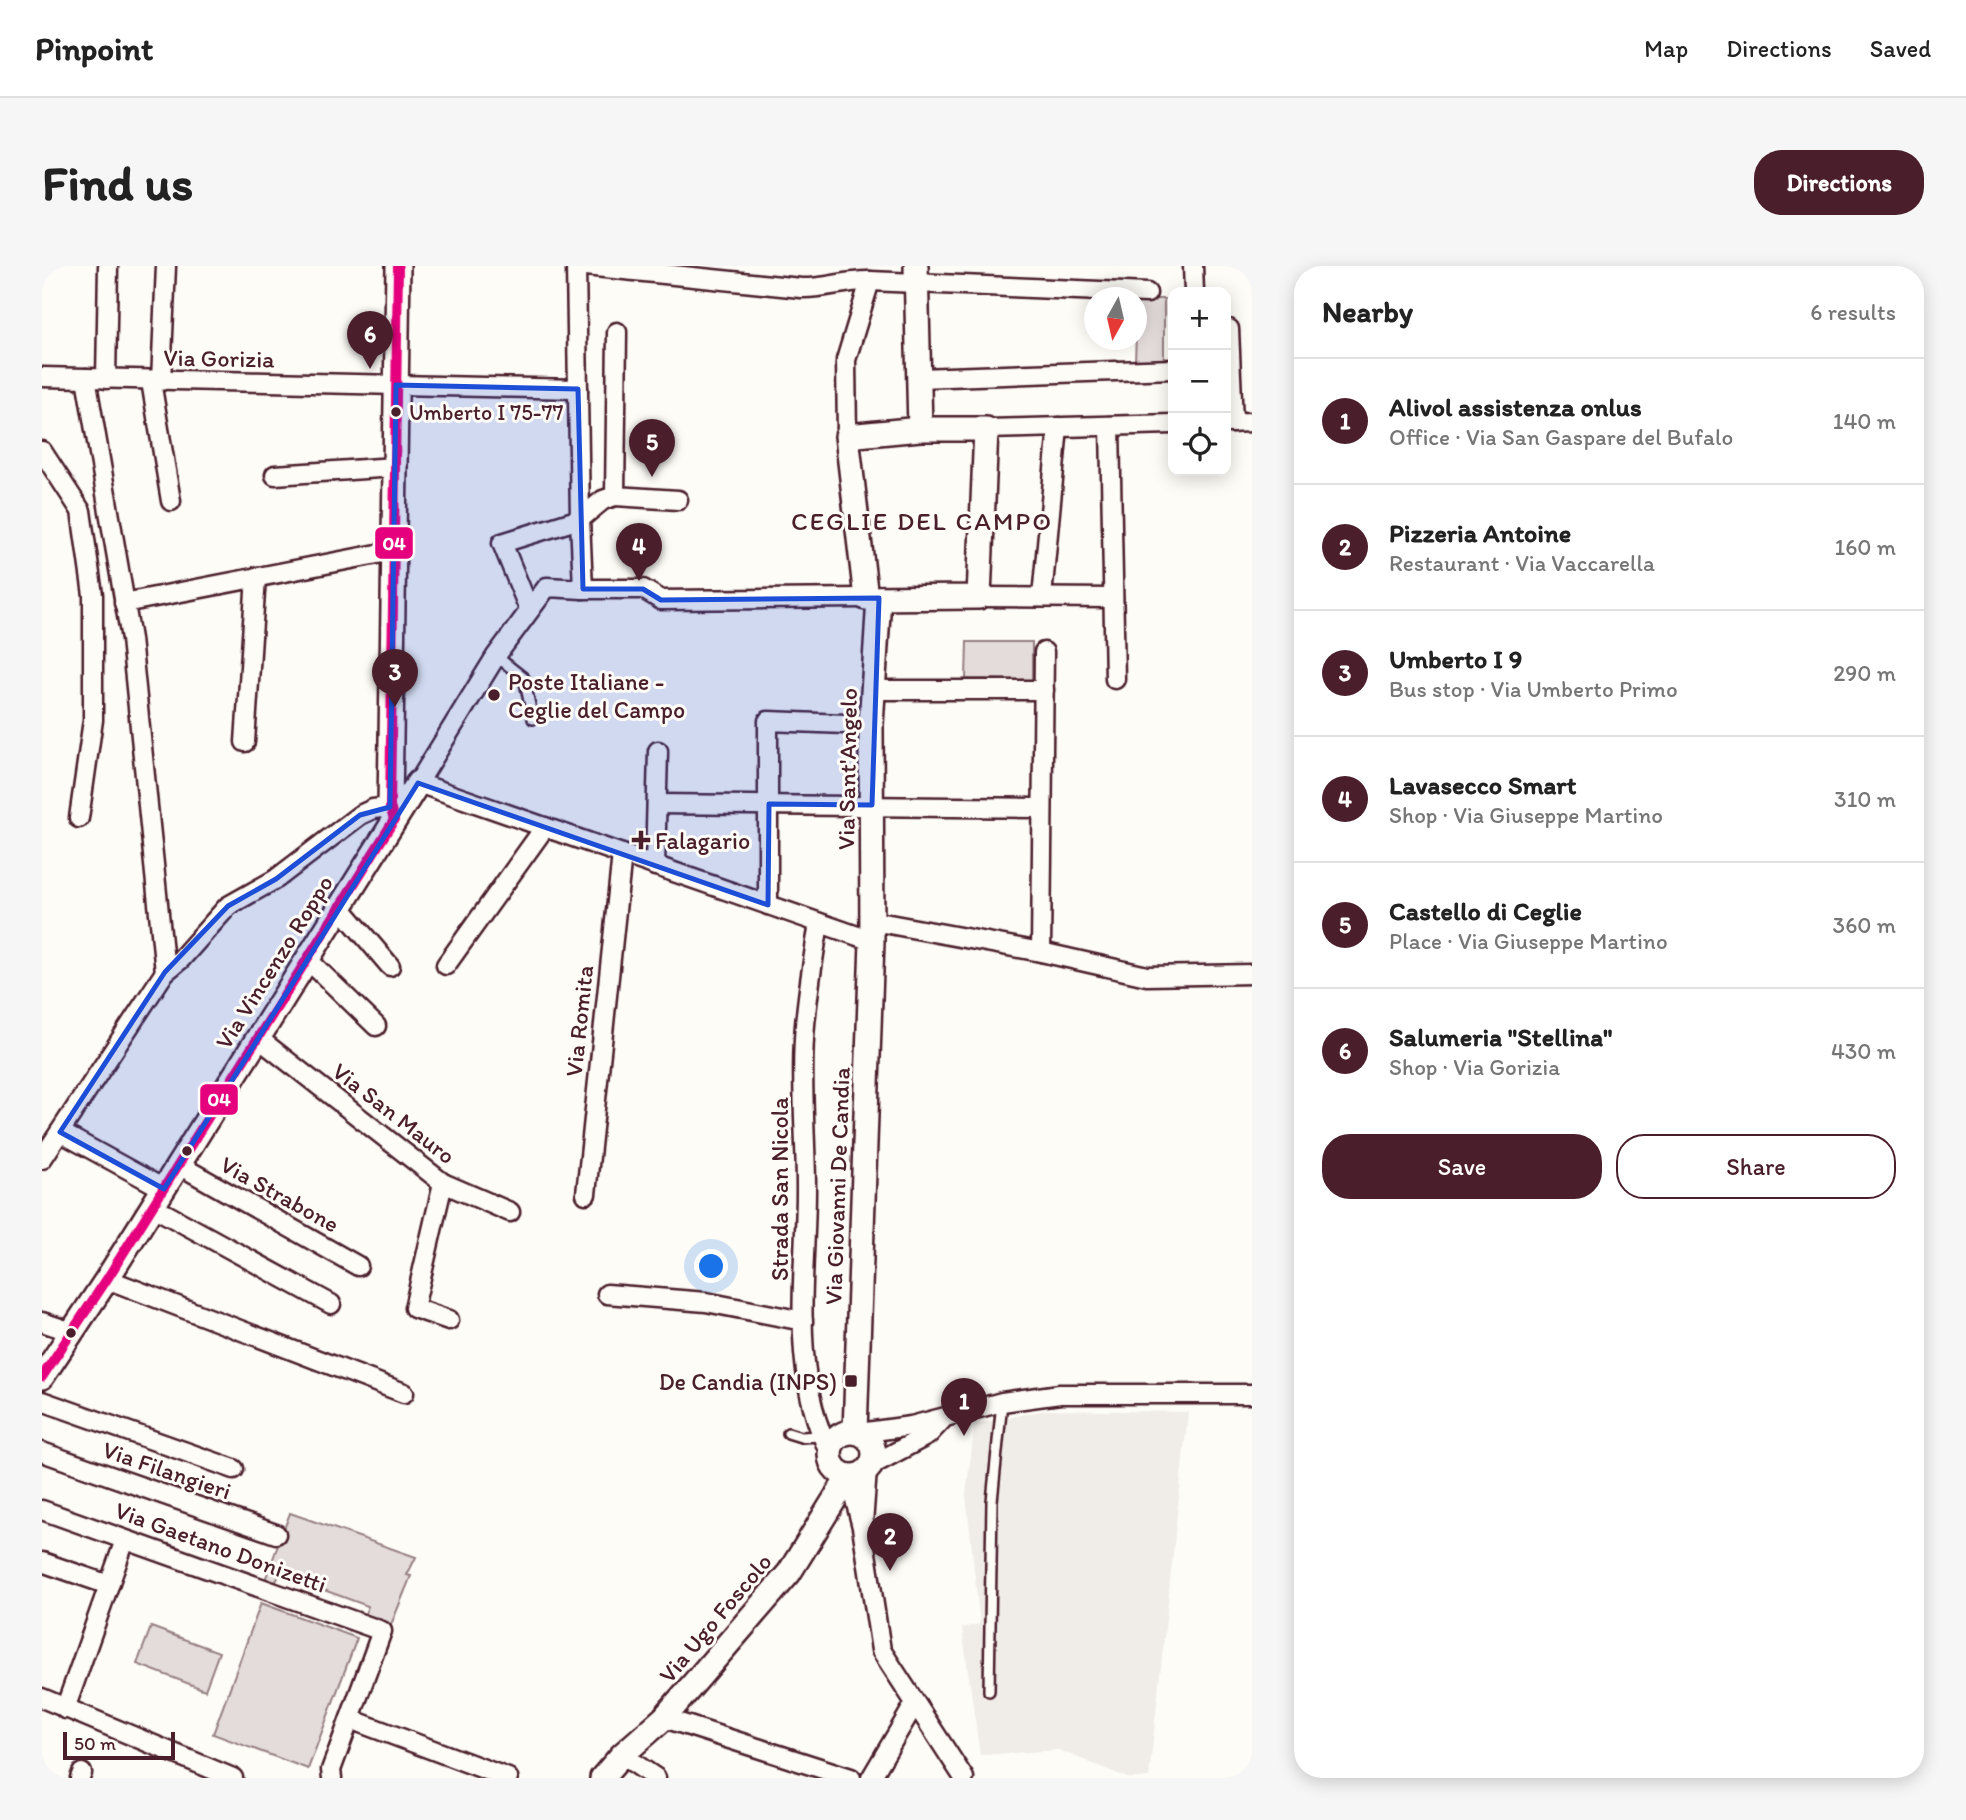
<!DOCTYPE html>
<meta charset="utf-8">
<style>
body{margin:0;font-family:Itim,sans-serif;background:#f6f6f6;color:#222}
.controls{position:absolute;right:21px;top:21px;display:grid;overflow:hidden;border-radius:14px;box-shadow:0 4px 18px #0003}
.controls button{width:63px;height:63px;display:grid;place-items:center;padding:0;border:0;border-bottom:2px solid #e0e0e0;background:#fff;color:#222;font:35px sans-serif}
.compass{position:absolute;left:1042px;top:21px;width:63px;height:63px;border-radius:50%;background:#fff;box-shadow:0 4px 18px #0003;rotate:188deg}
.scale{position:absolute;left:21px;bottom:18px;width:112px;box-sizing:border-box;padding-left:7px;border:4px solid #4a1f2b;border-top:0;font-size:19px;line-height:24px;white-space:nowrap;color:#4a1f2b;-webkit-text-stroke:5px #fdfcf7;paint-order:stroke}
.you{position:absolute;left:670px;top:1001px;width:24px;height:24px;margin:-18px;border:5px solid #fff;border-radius:50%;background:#1a73e8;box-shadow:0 0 0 10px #1a73e833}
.badge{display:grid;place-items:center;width:46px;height:46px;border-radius:50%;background:#4a1f2b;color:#fff;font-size:23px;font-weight:700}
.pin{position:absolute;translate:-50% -58px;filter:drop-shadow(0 2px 4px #0008)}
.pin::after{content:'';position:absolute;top:37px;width:24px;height:21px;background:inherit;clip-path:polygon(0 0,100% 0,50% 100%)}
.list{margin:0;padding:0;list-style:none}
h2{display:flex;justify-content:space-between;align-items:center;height:91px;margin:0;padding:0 28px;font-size:30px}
h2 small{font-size:23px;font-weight:400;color:#767676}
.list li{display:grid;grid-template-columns:46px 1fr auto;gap:21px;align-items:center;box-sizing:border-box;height:126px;padding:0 28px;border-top:2px solid #e0e0e0}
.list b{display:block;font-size:26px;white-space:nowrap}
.list p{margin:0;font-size:23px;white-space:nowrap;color:#767676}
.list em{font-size:23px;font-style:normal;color:#767676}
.actions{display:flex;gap:14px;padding:21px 28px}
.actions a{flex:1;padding:16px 0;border:2px solid #4a1f2b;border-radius:28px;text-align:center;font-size:24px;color:#4a1f2b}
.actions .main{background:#4a1f2b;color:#fff}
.icon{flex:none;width:38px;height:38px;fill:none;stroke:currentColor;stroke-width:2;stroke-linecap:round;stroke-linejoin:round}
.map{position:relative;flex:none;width:1210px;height:1512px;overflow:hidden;border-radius:28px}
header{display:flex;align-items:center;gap:42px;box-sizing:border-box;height:98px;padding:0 35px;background:#fff;border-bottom:2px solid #e0e0e0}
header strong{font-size:33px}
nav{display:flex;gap:38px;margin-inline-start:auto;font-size:24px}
.intro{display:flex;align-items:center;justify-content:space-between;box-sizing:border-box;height:168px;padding:0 42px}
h1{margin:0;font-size:49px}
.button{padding:18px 32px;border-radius:28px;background:#4a1f2b;color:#fff;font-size:24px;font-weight:700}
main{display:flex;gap:42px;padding:0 42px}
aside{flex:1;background:#fff;border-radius:28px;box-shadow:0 4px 18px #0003}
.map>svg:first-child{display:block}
.built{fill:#f0ece8}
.green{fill:#e3dcda;stroke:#967e82;stroke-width:2}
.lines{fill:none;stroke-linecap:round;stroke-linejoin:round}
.service-casing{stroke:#4a1f2b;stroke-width:14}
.minor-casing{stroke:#4a1f2b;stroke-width:23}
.tertiary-casing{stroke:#4a1f2b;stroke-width:28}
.service{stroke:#fdfcf7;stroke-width:9}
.minor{stroke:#fdfcf7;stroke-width:18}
.tertiary{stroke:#fdfcf7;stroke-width:23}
.bus-1-casing{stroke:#fdfcf7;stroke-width:16}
.bus-1{stroke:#e5007d;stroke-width:10}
.marked{fill:#1d4ed8;fill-opacity:0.2;stroke:#1d4ed8;stroke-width:5;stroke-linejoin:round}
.bus-dot{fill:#4a1f2b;stroke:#fdfcf7;stroke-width:2.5}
.labels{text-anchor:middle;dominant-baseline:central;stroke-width:6;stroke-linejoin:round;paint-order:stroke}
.bus-label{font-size:22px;fill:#4a1f2b;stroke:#fdfcf7;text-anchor:start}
.street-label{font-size:24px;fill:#4a1f2b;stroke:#fdfcf7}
.poi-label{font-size:24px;fill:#4a1f2b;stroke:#fdfcf7;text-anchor:start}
.neighbourhood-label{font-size:26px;letter-spacing:2px;fill:#4a1f2b;stroke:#fdfcf7}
.line-badge{stroke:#fdfcf7;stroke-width:2.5}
.badge-label{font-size:19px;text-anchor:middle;font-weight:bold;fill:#fff}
</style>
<header>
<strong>Pinpoint</strong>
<nav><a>Map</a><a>Directions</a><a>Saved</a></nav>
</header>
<div class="intro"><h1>Find us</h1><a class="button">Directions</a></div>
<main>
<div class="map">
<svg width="1210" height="1512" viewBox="0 0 1210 1512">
<rect width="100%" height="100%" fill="#fdfcf7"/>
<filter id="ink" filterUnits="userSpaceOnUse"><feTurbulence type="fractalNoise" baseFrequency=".0143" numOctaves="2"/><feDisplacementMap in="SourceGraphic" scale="14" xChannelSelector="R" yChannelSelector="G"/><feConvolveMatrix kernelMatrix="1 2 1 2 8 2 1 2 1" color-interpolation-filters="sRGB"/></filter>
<g filter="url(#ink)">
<polygon class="built" points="1004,1144 1146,1146 1107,1512 1086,1512 1017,1484 938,1489 920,1362 938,1358 924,1228 933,1158"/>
<g class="green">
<polygon points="1095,33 1122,33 1122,97 1093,97"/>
<polygon points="925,376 990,376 990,414 924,413"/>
<polygon points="248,1247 374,1291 365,1309 369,1310 349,1359 323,1349 326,1340 238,1308 233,1317 223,1314"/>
<polygon points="219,1337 315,1372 266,1503 171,1468"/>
<polygon points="109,1361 177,1386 163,1424 95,1398"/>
</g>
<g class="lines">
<g class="service-casing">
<g id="service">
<polyline points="454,390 482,412 491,453"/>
<polyline points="746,1167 759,1171 779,1170"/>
<polyline points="947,1425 950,1235 960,1136"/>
</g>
</g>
<g class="minor-casing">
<g id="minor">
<polyline points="534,0 538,253"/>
<path d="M543,0L759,22C783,23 804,14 828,15L1105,27"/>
<polyline points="1151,0 1152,26"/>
<polyline points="1187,63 1191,157"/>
<polyline points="575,66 573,230 636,234"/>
<polyline points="0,111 536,123"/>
<polyline points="44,112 89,373 123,706"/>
<polyline points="877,112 1131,103"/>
<polyline points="64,113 66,0"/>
<polyline points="109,115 129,235"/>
<polyline points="119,115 124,0"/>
<polyline points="1184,157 1210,156"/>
<polyline points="1068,160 1073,413"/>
<polyline points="944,163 1131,158"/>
<polyline points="805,170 804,94 828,15"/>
<polyline points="0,185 39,245 51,329 51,454 37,552"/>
<polyline points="233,209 353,201"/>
<polyline points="538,253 561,234 573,230"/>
<polyline points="541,323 601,323 619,334 824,332"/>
<polyline points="937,331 1071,332"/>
<polyline points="1000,331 1016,161"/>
<polyline points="82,337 351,285"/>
<polyline points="487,343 460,277 538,253 541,323 505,321 454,390 376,517 830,675"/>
<polyline points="832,424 1002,424"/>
<polyline points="203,476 214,311"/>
<polyline points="615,538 999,542"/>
<polyline points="613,600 616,485"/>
<polyline points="726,639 726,455 829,459"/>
<polyline points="297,640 348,700"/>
<polyline points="831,655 999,686 1105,710 1210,708"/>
<path d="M777,657C771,695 764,734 762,773C759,823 764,874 764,923C764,1010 747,1106 788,1187"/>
<polyline points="999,686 1002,386"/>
<polyline points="264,692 334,760"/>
<polyline points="404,699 503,561"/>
<polyline points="216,772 401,917 468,946"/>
<polyline points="18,866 122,923"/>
<polyline points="0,893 123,706 138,694 186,640 234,613 318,549 331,543 348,541"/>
<polyline points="137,899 316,1000"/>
<polyline points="401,917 372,1042 407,1054"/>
<polyline points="544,928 580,588"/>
<polyline points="111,941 289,1038"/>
<polyline points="65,1013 362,1127"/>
<polyline points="565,1028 664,1036 761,1055"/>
<polyline points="0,1056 30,1066"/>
<polyline points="0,1135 192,1203"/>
<polyline points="817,1167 869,1160 960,1136 1018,1128 1210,1128"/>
<polyline points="0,1186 234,1268"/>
<polyline points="828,1200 886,1169 900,1154"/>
<polyline points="807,1210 820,1261 839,1384 922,1512"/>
<polyline points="0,1244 340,1365 289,1504 290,1512"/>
<polyline points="821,1258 825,1204"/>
<polyline points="0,1296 67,1319"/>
<polyline points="0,1432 191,1512"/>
<polyline points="23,1443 83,1274"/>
<polyline points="622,1452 809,1512"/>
<polyline points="308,1453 466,1512"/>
<polyline points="580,1489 614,1512"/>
<polyline points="38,1512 40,1507"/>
<polyline points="829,1512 872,1439"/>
</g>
</g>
<g class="tertiary-casing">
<g id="tertiary">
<polyline points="874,0 878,163"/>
<polygon points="878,163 944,163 937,331 824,332 805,170"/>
<polyline points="352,554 348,541 356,0"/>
<polyline points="0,1111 65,1013 376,517"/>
<circle cx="810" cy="1188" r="22"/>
<polyline points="813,1166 830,675 829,459 837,332"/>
<polyline points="560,1512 580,1489 622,1452 747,1307 807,1210"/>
</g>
</g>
<use href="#service" class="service"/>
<use href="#minor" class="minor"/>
<use href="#tertiary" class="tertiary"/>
<g class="bus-1-casing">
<g id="bus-1">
<polyline points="352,554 348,541 356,0"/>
<polyline points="0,1111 65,1013 352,554"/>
</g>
</g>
<use href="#bus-1" class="bus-1"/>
</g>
</g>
<path class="marked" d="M354,119L536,123L541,323H601L619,334L837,332L830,539L727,538L726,639L376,517L122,923L18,866L123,706L186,640L234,613L318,549L348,541Z"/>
<g class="bus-dot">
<circle cx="354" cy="146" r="6"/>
<circle cx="452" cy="429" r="7"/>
<path d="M595.5 563.5h7v7h7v7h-7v7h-7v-7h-7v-7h7z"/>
<circle cx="145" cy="885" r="6"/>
<circle cx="29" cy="1067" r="6"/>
<rect x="802" y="1108" width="14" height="14" rx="3.5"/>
</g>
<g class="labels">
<g class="bus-label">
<text x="367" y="146">Umberto I 75-77</text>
</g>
<g class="street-label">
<text transform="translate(177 92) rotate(1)">Via Gorizia</text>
<text transform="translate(805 503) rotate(-89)">Via Sant'Angelo</text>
<text transform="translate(232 696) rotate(-58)">Via Vincenzo Roppo</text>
<text transform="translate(537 755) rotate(-84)">Via Romita</text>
<text transform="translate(352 847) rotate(38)">Via San Mauro</text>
<text transform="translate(795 920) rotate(-88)">Via Giovanni De Candia</text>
<text transform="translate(737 923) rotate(-90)">Strada San Nicola</text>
<text transform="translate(238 928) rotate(29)">Via Strabone</text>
<text transform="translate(125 1204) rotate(19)">Via Filangieri</text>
<text transform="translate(179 1281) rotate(20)">Via Gaetano Donizetti</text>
<text transform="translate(673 1352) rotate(-50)">Via Ugo Foscolo</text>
</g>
<g class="poi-label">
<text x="466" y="415">Poste Italiane -<tspan x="466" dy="28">Ceglie del Campo</tspan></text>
<text x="613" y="574">Falagario</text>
<text x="795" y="1115" text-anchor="end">De Candia (INPS)</text>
</g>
<g class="neighbourhood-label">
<text x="880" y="255">CEGLIE DEL CAMPO</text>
</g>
</g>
<g class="line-badge">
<rect x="332" y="260" width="40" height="34" rx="7" fill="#e5007d"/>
<rect x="157" y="817" width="40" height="33" rx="7" fill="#e5007d"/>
</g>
<g class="badge-label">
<text x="352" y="284">04</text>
<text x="177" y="840">04</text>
</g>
</svg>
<div class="controls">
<button>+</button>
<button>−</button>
<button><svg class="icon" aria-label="locate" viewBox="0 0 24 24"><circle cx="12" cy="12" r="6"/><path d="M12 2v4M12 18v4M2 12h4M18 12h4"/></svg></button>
</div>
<svg class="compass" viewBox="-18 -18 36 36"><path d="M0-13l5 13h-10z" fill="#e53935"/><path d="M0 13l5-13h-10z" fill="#767676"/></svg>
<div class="scale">50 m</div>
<div class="you"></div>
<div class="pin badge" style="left:922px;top:1170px">1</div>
<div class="pin badge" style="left:848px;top:1305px">2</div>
<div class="pin badge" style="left:353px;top:441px">3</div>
<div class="pin badge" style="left:597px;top:315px">4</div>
<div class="pin badge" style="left:610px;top:211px">5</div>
<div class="pin badge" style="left:328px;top:103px">6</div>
</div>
<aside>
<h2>Nearby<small>6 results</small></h2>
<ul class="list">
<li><span class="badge">1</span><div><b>Alivol assistenza onlus</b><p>Office · Via San Gaspare del Bufalo</p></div><em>140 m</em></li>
<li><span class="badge">2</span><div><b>Pizzeria Antoine</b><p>Restaurant · Via Vaccarella</p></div><em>160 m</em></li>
<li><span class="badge">3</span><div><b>Umberto I 9</b><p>Bus stop · Via Umberto Primo</p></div><em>290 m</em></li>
<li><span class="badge">4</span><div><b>Lavasecco Smart</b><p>Shop · Via Giuseppe Martino</p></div><em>310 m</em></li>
<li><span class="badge">5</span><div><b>Castello di Ceglie</b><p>Place · Via Giuseppe Martino</p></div><em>360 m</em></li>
<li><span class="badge">6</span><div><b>Salumeria &quot;Stellina&quot;</b><p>Shop · Via Gorizia</p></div><em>430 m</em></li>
</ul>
<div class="actions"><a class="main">Save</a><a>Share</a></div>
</aside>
</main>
